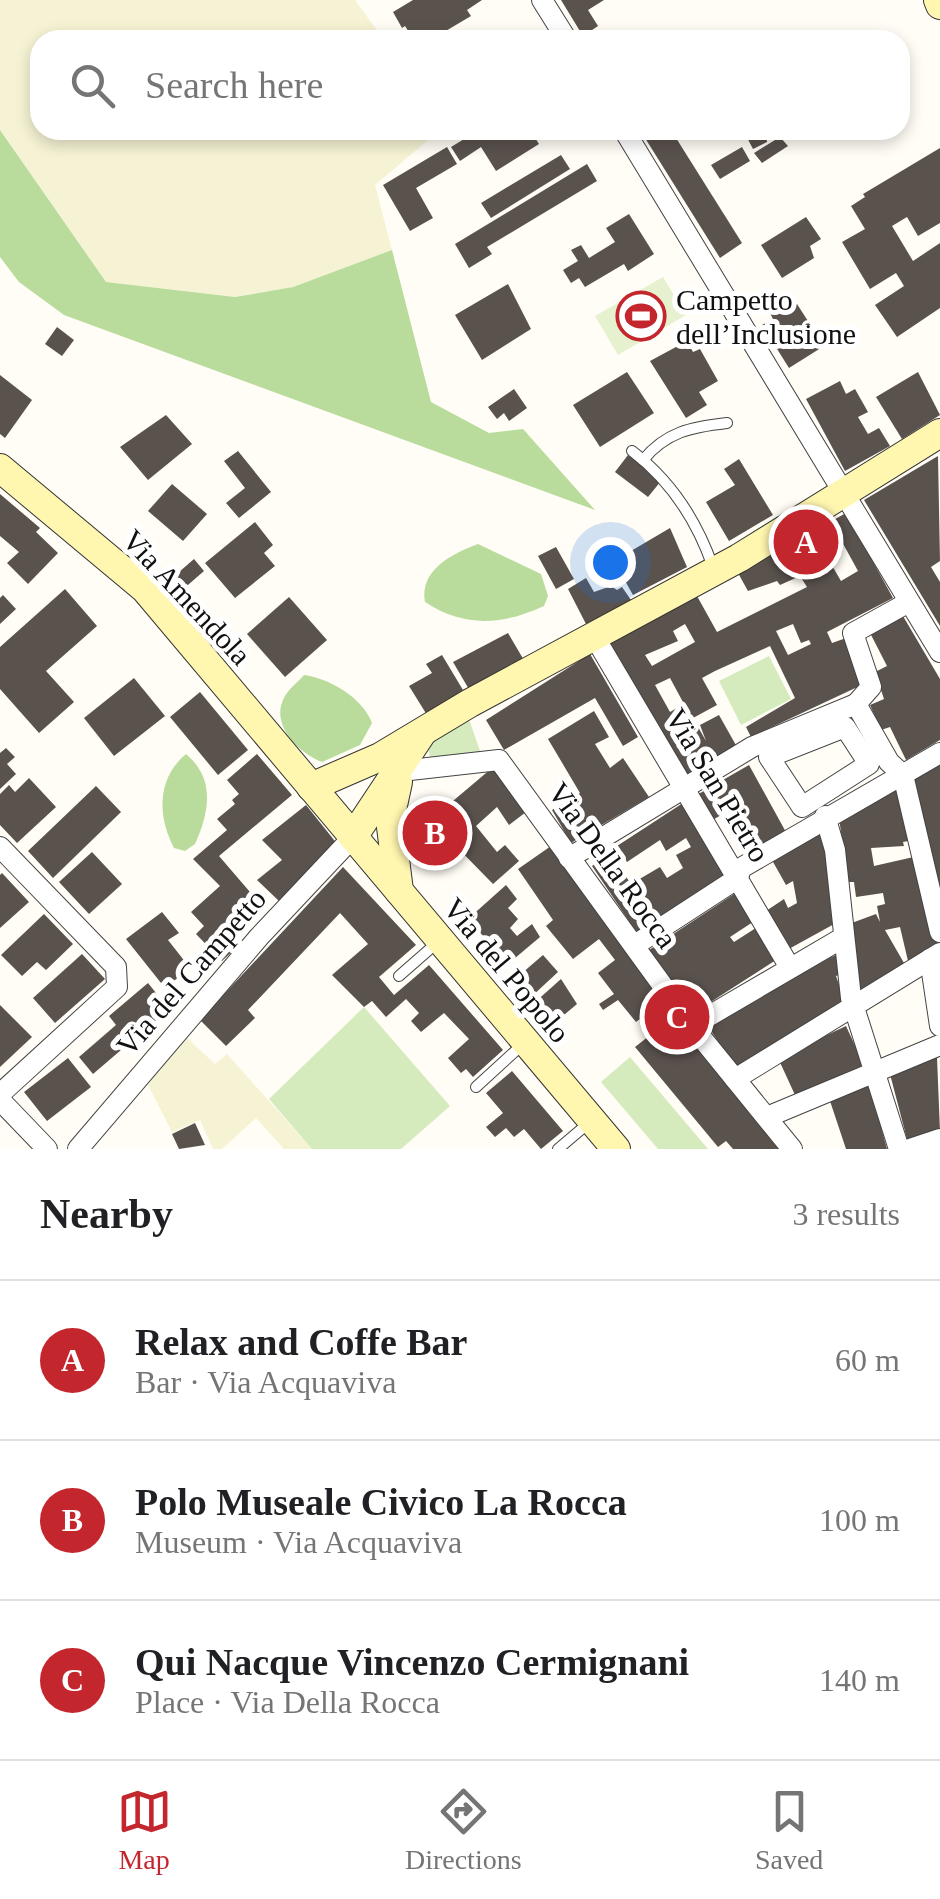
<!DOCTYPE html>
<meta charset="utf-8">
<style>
body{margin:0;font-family:"Times New Roman",serif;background:#f6f6f6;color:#202124}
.you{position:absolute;left:610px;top:562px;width:35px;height:35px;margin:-25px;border:8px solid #fff;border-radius:50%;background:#1a73e8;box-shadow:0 0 0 15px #1a73e833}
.badge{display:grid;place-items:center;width:65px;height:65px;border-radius:50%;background:#c4262e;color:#fff;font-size:32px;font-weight:700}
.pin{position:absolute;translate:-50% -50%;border:5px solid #fff;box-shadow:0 2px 10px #0006}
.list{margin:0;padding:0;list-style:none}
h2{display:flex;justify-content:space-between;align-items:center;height:130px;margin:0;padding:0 40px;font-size:42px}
h2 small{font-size:32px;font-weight:400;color:#757577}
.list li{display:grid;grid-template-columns:65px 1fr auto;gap:30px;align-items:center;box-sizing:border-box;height:160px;padding:0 40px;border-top:2px solid #e0e0e0}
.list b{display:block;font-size:38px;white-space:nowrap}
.list p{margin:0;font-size:32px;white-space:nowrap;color:#757577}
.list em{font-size:32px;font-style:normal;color:#757577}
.icon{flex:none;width:55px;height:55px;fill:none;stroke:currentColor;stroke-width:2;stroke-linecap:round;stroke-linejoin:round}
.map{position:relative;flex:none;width:940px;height:1149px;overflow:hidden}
.search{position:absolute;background:#fff;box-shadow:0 5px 15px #0003;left:30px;right:30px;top:30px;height:110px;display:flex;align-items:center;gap:25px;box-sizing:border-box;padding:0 35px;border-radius:30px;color:#757577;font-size:38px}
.sheet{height:610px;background:#fff}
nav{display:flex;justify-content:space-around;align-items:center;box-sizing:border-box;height:140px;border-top:2px solid #e0e0e0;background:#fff;font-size:28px;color:#757577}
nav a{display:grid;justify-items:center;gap:5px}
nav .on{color:#c4262e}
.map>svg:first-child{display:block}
.farmland{fill:#f6f3d4}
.green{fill:#d5ebbd}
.forest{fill:#b9dc9c}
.pitch{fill:#e6f2cf}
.building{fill:#5a524d;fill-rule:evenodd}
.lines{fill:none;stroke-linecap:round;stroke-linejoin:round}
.lane-casing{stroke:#444;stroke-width:12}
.street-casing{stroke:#444;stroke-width:22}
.secondary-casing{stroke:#333;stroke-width:30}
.lane{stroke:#fff;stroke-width:10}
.street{stroke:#fff;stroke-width:20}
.secondary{stroke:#fff6b0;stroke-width:28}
.labels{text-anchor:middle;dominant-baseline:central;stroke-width:10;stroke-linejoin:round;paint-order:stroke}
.poi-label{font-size:30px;fill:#111;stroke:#fff;text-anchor:start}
.street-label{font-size:30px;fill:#111;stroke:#fff}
</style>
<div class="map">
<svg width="940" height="1149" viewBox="0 0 940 1149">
<rect width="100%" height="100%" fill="#fffdf5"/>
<g class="farmland">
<polygon points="0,0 355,0 384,40 40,40 40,130 426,130 427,141 375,185 392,250 293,287 235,297 106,282 0,130"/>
<polygon points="184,1035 215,1064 227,1054 312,1149 284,1149 256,1118 222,1149 213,1149 200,1120 172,1132 148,1085"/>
</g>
<g class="green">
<polygon points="769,656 791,699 741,725 719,681"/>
<polygon points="469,719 481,754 430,759 428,746"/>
<polygon points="364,1007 450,1106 401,1149 312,1149 269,1099"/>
<polygon points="630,1057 708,1149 658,1149 601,1082"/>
</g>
<g class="forest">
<polygon points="0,130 106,282 235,297 293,287 392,250 431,402 489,433 523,429 595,510 64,315 19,282 0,257"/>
<path d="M478,544L541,574L548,596L544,606C503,625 464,628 425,602C419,571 451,554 478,544Z"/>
<path d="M304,675C329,678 363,698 372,723L360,745L322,762C300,754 271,726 283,700C287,690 297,683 304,675Z"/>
<path d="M186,754C216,779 209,813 195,844L185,851L174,848C157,816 157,778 186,754Z"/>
</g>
<polygon class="pitch" points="663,277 686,315 618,355 595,316"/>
<g class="building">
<polygon points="413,0 482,0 467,10 471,16 444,32 447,37 442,40 414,40 405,26 402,28 393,12"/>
<polygon points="561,0 604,0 588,10 598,26 583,36"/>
<polygon points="479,130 536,130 532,133 539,144 496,171 481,147 460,161 451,147"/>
<polygon points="640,130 671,130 742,243 720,258"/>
<polygon points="743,130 766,130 767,142 753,149"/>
<polygon points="780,137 788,146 762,163 754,153"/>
<polygon points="447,147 457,164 416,188 433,218 410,231 383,185"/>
<polygon points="742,147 750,161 720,179 711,165"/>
<polygon points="940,148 940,223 918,236 907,217 892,226 913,261 940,243 940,308 897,337 875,305 904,286 896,273 870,289 842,242 865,229 851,206 865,197 863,194"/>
<polygon points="561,155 570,169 491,218 481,203"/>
<polygon points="587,164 597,181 487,247 492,254 469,268 455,244"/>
<polygon points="629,214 654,254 628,271 624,264 585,287 579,278 571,283 563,270 578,261 571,250 581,245 589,258 615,242 606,228"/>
<polygon points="806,217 821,239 810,246 814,258 782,278 761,245"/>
<polygon points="508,284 531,329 482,360 455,315"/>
<polygon points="778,304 783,312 797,304 824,346 789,368 762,325 773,319 768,309"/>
<polygon points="57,327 74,340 62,356 45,344"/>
<polygon points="687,341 693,352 700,349 718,381 699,392 707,405 686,418 650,361"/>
<polygon points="627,372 654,413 600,447 573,405"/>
<polygon points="918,372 940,415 902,439 876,397"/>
<polygon points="0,375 32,400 5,438 0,434"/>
<polygon points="840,381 846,394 855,389 868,412 858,417 868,434 879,428 890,446 845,471 806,399"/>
<polygon points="514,389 527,408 509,421 504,413 497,419 488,407"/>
<polygon points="166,415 192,444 148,480 120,447"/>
<polygon points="238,451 271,492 239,518 226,503 245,488 224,461"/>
<polygon points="628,455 661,481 648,497 615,472"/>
<polygon points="938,456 940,561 931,567 940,582 940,626 864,500"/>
<polygon points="739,459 773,515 729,541 706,502 735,485 724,469"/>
<polygon points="172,484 207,514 183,541 148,511"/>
<polygon points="0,494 40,528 36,532 58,553 28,584 7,563 19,552 0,536"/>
<path d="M846,513L893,598L827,632L832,643L849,637L866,683L751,737L746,727L795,698L770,646L715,671L702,678L717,705L693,718L706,741L700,725L719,715L737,747L683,779L606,646L697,596L717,632L807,587L800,576L780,585L777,581L748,591L738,573ZM841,540L858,571L841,581L823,550ZM685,624L695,642L652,666L645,655L678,641L673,631ZM793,624L801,643L809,640L811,644L788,655L776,631ZM670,678L684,704L670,712L655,685Z"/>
<polygon points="255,522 273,545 264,553 275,566 235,598 205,563"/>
<polygon points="670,528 687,567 633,595 614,561"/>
<polygon points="556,547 574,579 556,589 538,556"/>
<polygon points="194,559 204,571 181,591 171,579"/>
<polygon points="586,578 594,592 611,586 617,590 622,587 631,600 586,624 568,589"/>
<polygon points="65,589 97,626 46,671 74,702 39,733 0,689 0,647"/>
<polygon points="3,595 16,609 0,624 0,598"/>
<polygon points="289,597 327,640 285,677 247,634"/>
<polygon points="900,611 940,679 940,740 906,760 890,727 881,730 870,705 884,699 875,672 887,666 868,629"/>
<polygon points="508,633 525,662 470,691 453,662"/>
<polygon points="590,654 638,737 623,746 595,698 504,750 486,720"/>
<polygon points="442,655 466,695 427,715 409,686 432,673 426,664"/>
<polygon points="134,678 165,716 114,756 84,718"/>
<polygon points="200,692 248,750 218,775 170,717"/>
<polygon points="594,711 609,737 595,744 610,768 623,758 649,797 571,843 552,810 580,793 548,739"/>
<polygon points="6,748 15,757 7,764 16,774 0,789 0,753"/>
<polygon points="257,754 292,795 219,856 262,906 248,917 253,923 233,940 238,946 222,961 196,934 204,926 191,912 220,886 193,859 227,830 217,819 235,804 232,800 239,794 227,780"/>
<polygon points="940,763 940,893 911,778"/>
<polygon points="749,765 787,834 748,855 723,814 709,822 695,796"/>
<polygon points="492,768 526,812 509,825 497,807 476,826 497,852 505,845 519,861 493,884 444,834 429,832 422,818 431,805 447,806"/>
<polygon points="29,778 56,807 17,843 0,825 0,794 9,785 15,792"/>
<polygon points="898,783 914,840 903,842 904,846 871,848 874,866 918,856 938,946 908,961 900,927 885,930 904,963 857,995 849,924 876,914 880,922 877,906 885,904 883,893 856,897 854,882 848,882 839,818"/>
<polygon points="96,786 121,812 53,878 28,851"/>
<polygon points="683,803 732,877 637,933 592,866 610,853 631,884 660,867 667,878 683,868 676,855 691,847 686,838 666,851 660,840 627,862 617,846"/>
<polygon points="306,805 338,845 279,901 257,880 282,860 262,840"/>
<polygon points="820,828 828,851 836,923 787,950 766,911 784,899 788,908 797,903 793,881 786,885 768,853"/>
<polygon points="551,846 664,1000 636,1022 618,1000 603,1010 599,1004 614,994 598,973 615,960 599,939 573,959 546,926 553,920 518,869"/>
<polygon points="92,852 122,884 89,914 59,882"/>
<polygon points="343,867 416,945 379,977 394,995 429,965 503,1050 473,1077 466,1069 461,1073 448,1058 469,1039 444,1013 421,1032 411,1021 419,1013 406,999 386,1017 372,1001 364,1007 332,975 368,944 340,913 248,1010 255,1018 226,1046 200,1020"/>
<polygon points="2,873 29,902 0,928 0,875"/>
<polygon points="506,885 517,899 508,908 518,919 510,928 517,936 532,924 540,937 508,964 468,919"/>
<polygon points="737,892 756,920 730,937 734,942 759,926 779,958 692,1014 649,950"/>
<polygon points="162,912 179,933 168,940 190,968 165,988 126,939"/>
<polygon points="44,914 73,944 46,970 37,962 22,976 1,955"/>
<polygon points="840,953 845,973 836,976 845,1002 736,1069 708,1026 797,973"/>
<polygon points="82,954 105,979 55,1023 33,998"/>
<polygon points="543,955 558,972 530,998 514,980"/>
<polygon points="561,979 577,1004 552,1025 533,1004"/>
<polygon points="148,983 169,1009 93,1074 79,1057 116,1025 109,1016"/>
<polygon points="0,1005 32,1037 0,1067"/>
<polygon points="671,1009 728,1085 779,1149 733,1149 726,1141 718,1147 635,1047 649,1036 644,1029"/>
<polygon points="846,1026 864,1065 795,1095 778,1058"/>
<polygon points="937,1057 940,1132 908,1143 890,1074"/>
<polygon points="68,1058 91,1087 47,1121 24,1092"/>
<polygon points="512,1071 563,1131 541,1149 524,1129 514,1137 506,1128 495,1137 486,1127 503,1113 486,1093"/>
<polygon points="869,1083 887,1149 846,1149 829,1098"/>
<polygon points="195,1123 205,1145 179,1149 172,1134"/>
</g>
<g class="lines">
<g class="lane-casing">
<g id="lane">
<path d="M632,451C670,480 697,521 713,567"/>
<path d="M643,460C666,432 691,427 727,423"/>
<polyline points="399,976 439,941"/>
<polyline points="476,1087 523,1044"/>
<polyline points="558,1149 591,1121"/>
</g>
</g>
<g class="street-casing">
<g id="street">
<polyline points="542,0 567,40"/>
<polyline points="624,130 940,652"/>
<polyline points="909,602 853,633 871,687 856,704 889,762 903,775 940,932"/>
<polyline points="594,636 789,966"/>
<polygon points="845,727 869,764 802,807 769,757"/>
<polyline points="391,764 401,771 499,760 692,1026 792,1149"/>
<polyline points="825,816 835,850 851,998 899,1149"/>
<polyline points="0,847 116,967 117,987 0,1094"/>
<polyline points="569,858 752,747 856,704"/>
<polyline points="635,945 738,878 741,868 940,753"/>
<polyline points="930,959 940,1026"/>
<polyline points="692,1026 844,937"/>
<polyline points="735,1079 940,953"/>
<polyline points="0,1100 47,1149"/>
<polyline points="767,1117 940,1045"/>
<polyline points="78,1149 259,937 353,837"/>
<polyline points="910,1149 940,1139"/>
</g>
</g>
<g class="secondary-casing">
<g id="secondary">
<polyline points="938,0 940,5"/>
<polyline points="0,468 145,589 616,1149"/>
<polyline points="398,782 390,819 399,891"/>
<polyline points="311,787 380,757 470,703 739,558 940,433"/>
<polyline points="353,837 422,733"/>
</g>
</g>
<use href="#lane" class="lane"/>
<use href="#street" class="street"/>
<use href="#secondary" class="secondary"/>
</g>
<defs>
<g id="stadium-ring" transform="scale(2.5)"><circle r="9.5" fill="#fff" stroke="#c4262e" stroke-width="1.5"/><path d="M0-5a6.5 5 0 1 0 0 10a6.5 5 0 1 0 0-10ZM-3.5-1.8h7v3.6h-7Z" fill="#c4262e"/></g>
</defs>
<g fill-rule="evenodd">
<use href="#stadium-ring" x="641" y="316"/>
</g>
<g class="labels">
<g class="poi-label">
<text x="676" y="299">Campetto<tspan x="676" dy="34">dell’Inclusione</tspan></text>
</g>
<g class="street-label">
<text transform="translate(187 597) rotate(47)">Via Amendola</text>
<text transform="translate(718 785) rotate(59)">Via San Pietro</text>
<text transform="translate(613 865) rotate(54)">Via Della Rocca</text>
<text transform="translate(507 970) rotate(50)">Via del Popolo</text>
<text transform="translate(191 972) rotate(-49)">Via del Campetto</text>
</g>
</g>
</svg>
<div class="you"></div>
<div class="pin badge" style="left:806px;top:542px">A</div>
<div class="pin badge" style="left:435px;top:833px">B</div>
<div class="pin badge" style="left:677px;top:1017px">C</div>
<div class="search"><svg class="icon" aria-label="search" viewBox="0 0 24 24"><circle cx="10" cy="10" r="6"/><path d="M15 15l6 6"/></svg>Search here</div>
</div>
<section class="sheet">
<h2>Nearby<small>3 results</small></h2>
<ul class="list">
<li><span class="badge">A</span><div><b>Relax and Coffe Bar</b><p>Bar · Via Acquaviva</p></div><em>60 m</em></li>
<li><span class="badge">B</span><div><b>Polo Museale Civico La Rocca</b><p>Museum · Via Acquaviva</p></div><em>100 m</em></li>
<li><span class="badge">C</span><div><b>Qui Nacque Vincenzo Cermignani</b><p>Place · Via Della Rocca</p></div><em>140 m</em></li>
</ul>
</section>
<nav>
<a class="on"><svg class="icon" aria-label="map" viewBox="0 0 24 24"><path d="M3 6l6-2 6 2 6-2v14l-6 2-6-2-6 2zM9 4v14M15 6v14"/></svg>Map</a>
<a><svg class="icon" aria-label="directions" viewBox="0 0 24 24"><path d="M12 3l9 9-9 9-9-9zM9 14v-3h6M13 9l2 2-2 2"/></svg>Directions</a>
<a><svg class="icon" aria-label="saved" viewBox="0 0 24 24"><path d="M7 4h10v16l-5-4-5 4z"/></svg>Saved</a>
</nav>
